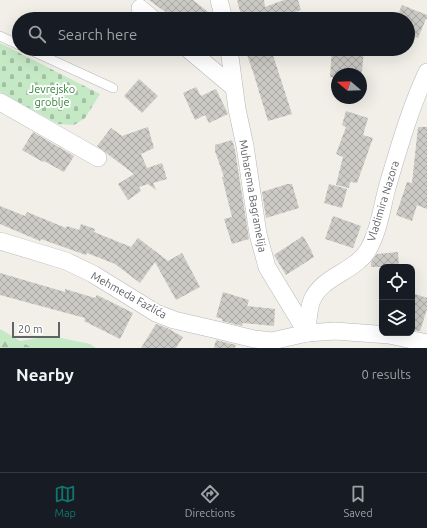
<!DOCTYPE html>
<meta charset="utf-8">
<style>
body{margin:0;font-family:Ubuntu,sans-serif;background:#20242c;color:#f1f3f6}
.controls{position:absolute;right:12px;bottom:12px;display:grid;overflow:hidden;border-radius:8px;box-shadow:0 4px 16px #0002}
.controls button{width:36px;height:36px;display:grid;place-items:center;padding:0;border:0;border-bottom:1px solid #363941;background:#171b24;color:#f1f3f6;font:20px sans-serif}
.compass{position:absolute;left:331px;top:68px;width:36px;height:36px;border-radius:50%;background:#171b24;box-shadow:0 4px 16px #0002;rotate:289deg}
.scale{position:absolute;left:12px;bottom:10px;width:48px;box-sizing:border-box;padding-left:4px;border:2px solid #5f6368;border-top:0;font-size:11px;line-height:14px;white-space:nowrap;color:#5f6368;-webkit-text-stroke:3px #fff;paint-order:stroke}
.list{margin:0;padding:0;list-style:none}
h2{display:flex;justify-content:space-between;align-items:center;height:52px;margin:0;padding:0 16px;font-size:17px}
h2 small{font-size:13px;font-weight:400;color:#9ea1a6}
.icon{flex:none;width:22px;height:22px;fill:none;stroke:currentColor;stroke-width:2;stroke-linecap:round;stroke-linejoin:round}
.map{position:relative;flex:none;width:427px;height:348px;overflow:hidden}
.search{position:absolute;background:#171b24;box-shadow:0 4px 16px #0002;left:12px;right:12px;top:12px;height:44px;display:flex;align-items:center;gap:10px;box-sizing:border-box;padding:0 14px;border-radius:22px;color:#9ea1a6;font-size:15px}
.sheet{height:124px;background:#171b24}
nav{display:flex;justify-content:space-around;align-items:center;box-sizing:border-box;height:56px;border-top:1px solid #363941;background:#171b24;font-size:11px;color:#9ea1a6}
nav a{display:grid;justify-items:center;gap:2px}
nav .on{color:#0f766e}
.map>svg:first-child{display:block}
.green{fill:#c5e8c5}
.forest{fill:url(#forest-firs)}
.cemetery{fill:url(#cemetery-stones)}
.building{fill:url(#building-cross-hatch)}
.lines{fill:none;stroke-linecap:round;stroke-linejoin:round}
.lane-casing{stroke:#b5b8bc;stroke-width:10}
.street-casing{stroke:#b5b8bc;stroke-width:18}
.lane{stroke:#fff;stroke-width:9}
.street{stroke:#fff;stroke-width:17}
.labels{text-anchor:middle;dominant-baseline:central;stroke-width:4;stroke-linejoin:round;paint-order:stroke}
.park-label{font-size:11px;fill:#348238;stroke:#fff}
.street-label{font-size:11px;fill:#5f6368;stroke:#fff}
</style>
<div class="map">
<svg width="427" height="348" viewBox="0 0 427 348">
<defs>
<pattern id="forest-firs" width="22" height="20" patternUnits="userSpaceOnUse"><rect width="22" height="20" fill="#c5e8c5"/><path d="M5 1l3.5 6h-7zM16 11l3.5 6h-7z" fill="#a3c0a4"/></pattern>
<pattern id="cemetery-stones" width="16" height="16" patternUnits="userSpaceOnUse"><rect width="16" height="16" fill="#c5e8c5"/><path d="M2 7V4a2 2 0 0 1 4 0v3zM10 15v-3a2 2 0 0 1 4 0v3z" fill="#a3c0a4"/></pattern>
<pattern id="building-cross-hatch" width="8" height="8" patternUnits="userSpaceOnUse"><rect width="8" height="8" fill="#cccac5"/><path d="M0 0l8 8M0 8l8-8" fill="none" stroke="#a9a8a4"/></pattern>
</defs>
<rect width="100%" height="100%" fill="#f1efe8"/>
<polygon class="green" points="51,336 90,344 96,348 32,348 20,341"/>
<polygon class="forest" points="0,329 32,348 0,348"/>
<polygon class="cemetery" points="0,43 100,94 85,118 74,125 58,124 0,92"/>
<g class="building">
<polygon points="149,0 193,0 213,16 214,19 181,19 174,13 171,16"/>
<polygon points="237,0 264,0 265,7 284,0 298,0 301,10 275,19 236,19 236,17 241,15"/>
<polygon points="402,5 427,15 427,19 426,19 418,38 408,34 408,19 396,19"/>
<polygon points="245,49 271,49 292,114 268,121 254,75"/>
<polygon points="332,49 364,51 361,80 361,74 337,74 337,78 330,77"/>
<polygon points="139,79 158,96 142,113 124,96"/>
<polygon points="196,87 201,96 216,89 228,114 209,123 205,115 195,120 183,93"/>
<polygon points="346,111 368,118 363,135 373,138 357,183 350,182 349,188 336,185 343,157 336,154 346,127 342,125"/>
<polygon points="148,127 154,148 141,154 147,168 162,163 167,179 153,183 156,190 148,184 139,187 141,191 128,200 118,184 134,174 97,146 111,128 122,136"/>
<polygon points="418,127 427,127 427,209 417,205 412,221 396,215 407,182 412,183"/>
<polygon points="33,132 74,156 64,172 44,161 43,162 22,150"/>
<polygon points="232,140 235,150 249,239 232,244 224,219 232,217 222,177 224,177 215,151 215,145"/>
<polygon points="287,184 292,184 299,208 266,218 262,192"/>
<polygon points="329,184 347,189 342,208 324,203"/>
<polygon points="0,206 25,216 27,212 66,228 67,226 79,230 81,224 95,229 94,232 131,247 138,238 168,261 182,253 200,287 176,300 155,262 140,283 115,264 87,253 86,255 41,239 40,241 0,224"/>
<polygon points="333,216 361,226 353,248 325,239"/>
<polygon points="303,236 311,250 314,257 286,275 274,255"/>
<polygon points="398,252 399,267 371,267 371,262 377,254"/>
<polygon points="0,273 65,292 65,289 95,298 97,295 133,313 120,339 84,321 85,318 0,295"/>
<polygon points="223,292 249,300 247,306 275,309 274,326 243,323 242,326 222,321 222,319 216,317"/>
<polygon points="412,293 427,298 427,309 420,331 412,330"/>
<polygon points="156,324 167,328 183,337 176,348 141,348"/>
<polygon points="216,340 236,345 235,348 214,348"/>
</g>
<g class="lines">
<g class="lane-casing">
<g id="lane">
<polyline points="0,36 19,45"/>
<polyline points="28,49 113,88"/>
</g>
</g>
<g class="street-casing">
<g id="street">
<polyline points="219,0 224,19"/>
<polyline points="140,8 153,19"/>
<polyline points="188,49 233,87"/>
<polyline points="229,49 237,109 245,146 258,234 267,267 307,333"/>
<polyline points="0,102 98,158"/>
<polyline points="0,241 66,261 93,274 156,313 174,320 213,329 254,339 272,341 307,333 335,331 389,335 427,343"/>
<path d="M307,333C308,322 308,310 312,300C322,276 355,272 368,250C380,229 382,204 389,181C400,144 411,106 427,72"/>
</g>
</g>
<use href="#lane" class="lane"/>
<use href="#street" class="street"/>
</g>
<g class="labels">
<g class="park-label">
<text x="52" y="89">Jevrejsko<tspan x="52" dy="13">groblje</tspan></text>
</g>
<g class="street-label">
<text transform="translate(253 196) rotate(80)">Muharema Bagramelija</text>
<text transform="translate(383 201) rotate(-73)">Vladimira Nazora</text>
<text transform="translate(129 295) rotate(29)">Mehmeda Fazlića</text>
</g>
</g>
</svg>
<div class="controls">
<button><svg class="icon" aria-label="locate" viewBox="0 0 24 24"><circle cx="12" cy="12" r="6"/><path d="M12 2v4M12 18v4M2 12h4M18 12h4"/></svg></button>
<button><svg class="icon" aria-label="layers" viewBox="0 0 24 24"><path d="M12 4l9 5-9 5-9-5zM3 14l9 5 9-5"/></svg></button>
</div>
<svg class="compass" viewBox="-18 -18 36 36"><path d="M0-13l5 13h-10z" fill="#e53935"/><path d="M0 13l5-13h-10z" fill="#9ea1a6"/></svg>
<div class="scale">20 m</div>
<div class="search"><svg class="icon" aria-label="search" viewBox="0 0 24 24"><circle cx="10" cy="10" r="6"/><path d="M15 15l6 6"/></svg>Search here</div>
</div>
<section class="sheet">
<h2>Nearby<small>0 results</small></h2>
<ul class="list">
</ul>
</section>
<nav>
<a class="on"><svg class="icon" aria-label="map" viewBox="0 0 24 24"><path d="M3 6l6-2 6 2 6-2v14l-6 2-6-2-6 2zM9 4v14M15 6v14"/></svg>Map</a>
<a><svg class="icon" aria-label="directions" viewBox="0 0 24 24"><path d="M12 3l9 9-9 9-9-9zM9 14v-3h6M13 9l2 2-2 2"/></svg>Directions</a>
<a><svg class="icon" aria-label="saved" viewBox="0 0 24 24"><path d="M7 4h10v16l-5-4-5 4z"/></svg>Saved</a>
</nav>
